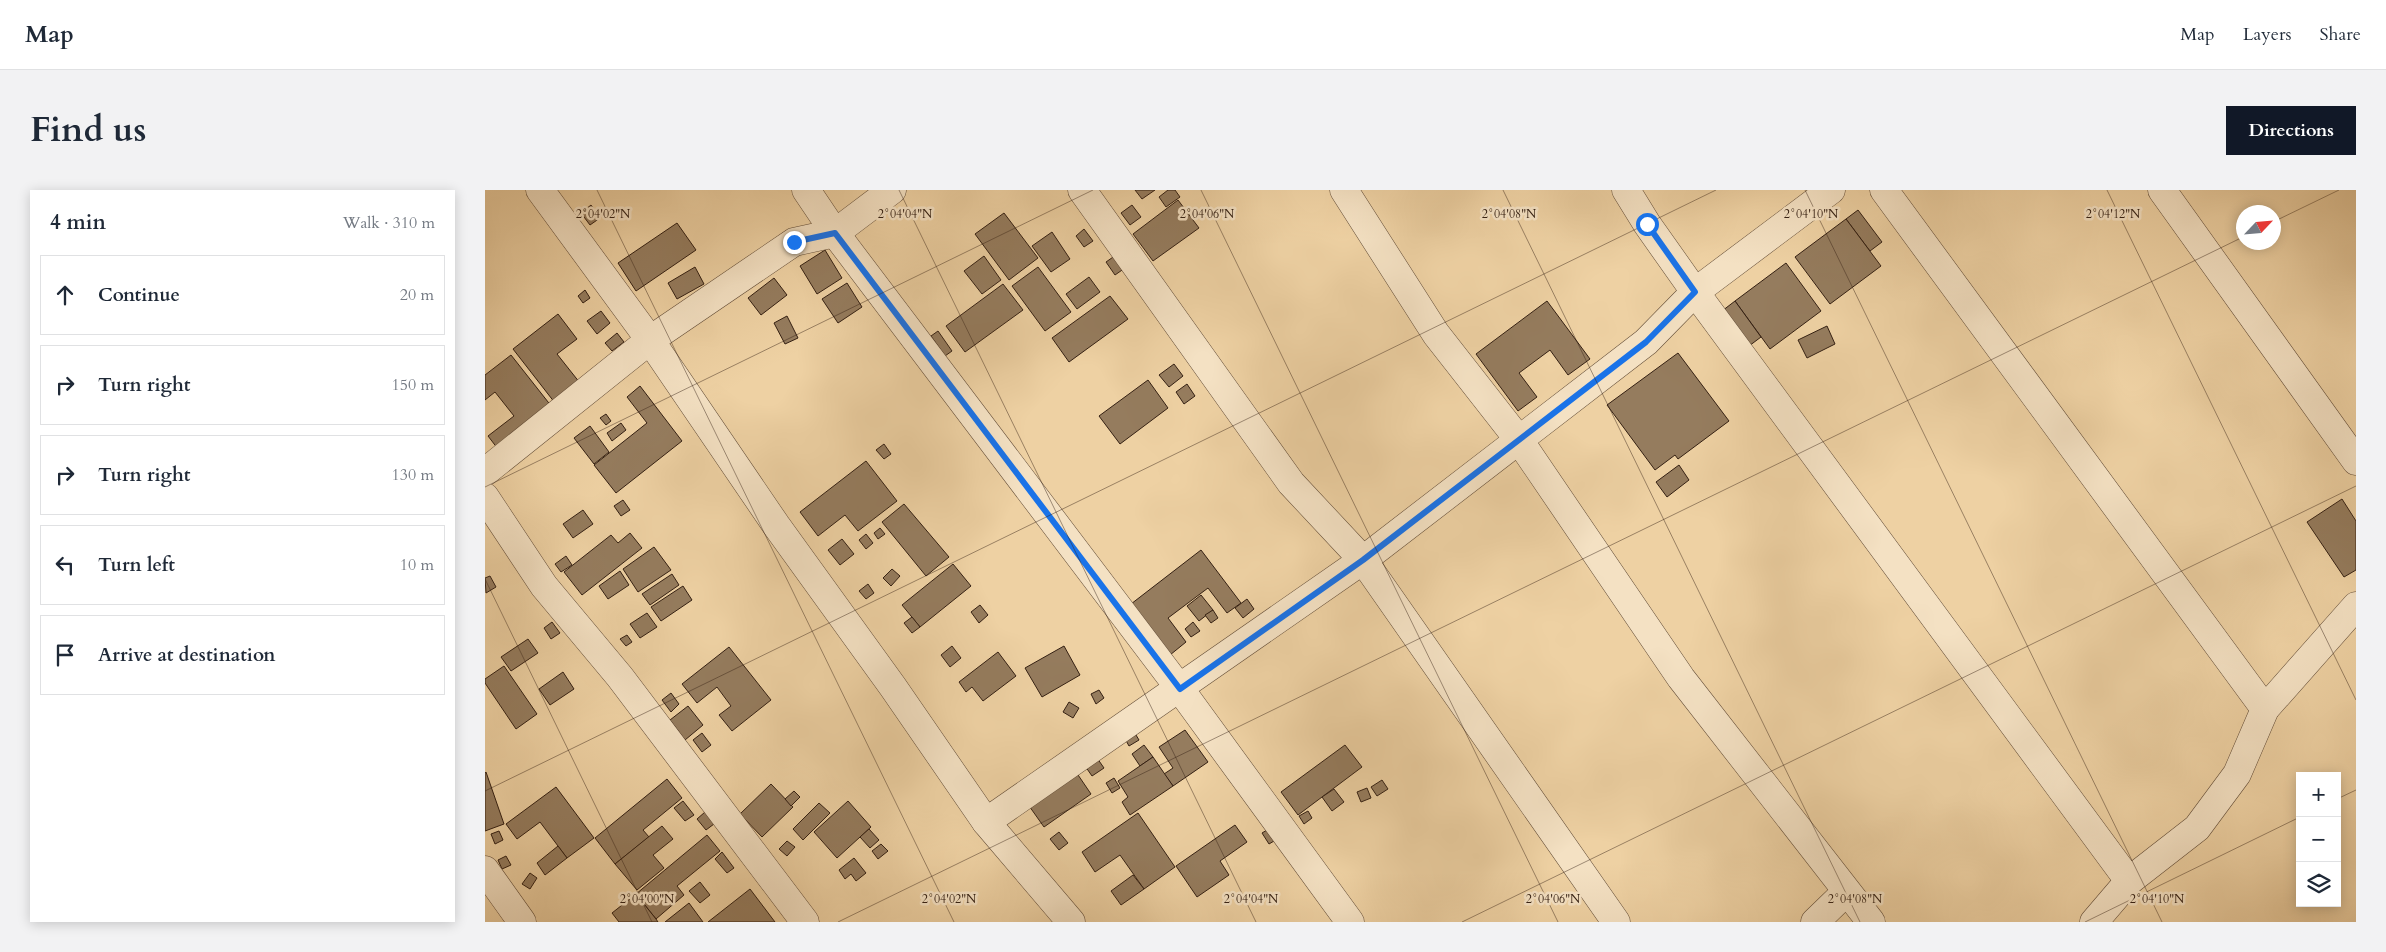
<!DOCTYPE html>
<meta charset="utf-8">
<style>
body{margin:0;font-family:Cardo,serif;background:#f2f2f3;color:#1f2937}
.controls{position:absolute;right:15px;bottom:15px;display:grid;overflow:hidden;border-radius:0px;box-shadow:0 2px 12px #0003}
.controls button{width:45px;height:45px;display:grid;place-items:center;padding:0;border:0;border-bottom:1px solid #e0e1e3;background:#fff;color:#1f2937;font:25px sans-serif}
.compass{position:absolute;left:1751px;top:15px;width:45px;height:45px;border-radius:50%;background:#fff;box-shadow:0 2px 12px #0003;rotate:64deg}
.stop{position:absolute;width:15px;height:15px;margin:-11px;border:4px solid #1a73e8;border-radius:50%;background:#fff}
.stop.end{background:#1a73e8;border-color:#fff;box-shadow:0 1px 5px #0008}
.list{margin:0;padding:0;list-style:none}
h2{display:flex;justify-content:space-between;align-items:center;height:65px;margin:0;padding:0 20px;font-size:21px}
h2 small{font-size:16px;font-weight:400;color:#747a83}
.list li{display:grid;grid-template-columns:32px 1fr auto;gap:15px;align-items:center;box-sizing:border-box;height:80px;margin:0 10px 10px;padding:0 10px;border:1px solid #e0e1e3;border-radius:0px}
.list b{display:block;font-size:19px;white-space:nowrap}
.list em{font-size:16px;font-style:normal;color:#747a83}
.icon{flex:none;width:28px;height:28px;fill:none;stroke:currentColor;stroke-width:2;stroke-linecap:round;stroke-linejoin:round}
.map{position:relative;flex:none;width:1871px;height:732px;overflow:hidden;border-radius:0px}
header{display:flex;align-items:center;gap:30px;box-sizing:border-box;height:70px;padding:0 25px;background:#fff;border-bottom:1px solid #e0e1e3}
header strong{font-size:24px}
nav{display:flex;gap:28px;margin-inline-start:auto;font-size:18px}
.intro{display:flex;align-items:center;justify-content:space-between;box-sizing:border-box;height:120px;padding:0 30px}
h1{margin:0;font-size:35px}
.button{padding:12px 22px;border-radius:0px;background:#111827;color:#fff;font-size:18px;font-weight:700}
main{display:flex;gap:30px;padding:0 30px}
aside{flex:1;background:#fff;border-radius:0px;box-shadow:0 2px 12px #0003}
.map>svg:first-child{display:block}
.building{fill:#957c5e;stroke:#342013}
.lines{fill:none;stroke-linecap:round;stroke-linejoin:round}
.street-casing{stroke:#624c37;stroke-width:29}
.street{stroke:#f4e1c3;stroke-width:28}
.route{stroke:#1a73e8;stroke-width:6}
.ticks{fill:none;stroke:#342013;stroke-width:1;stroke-opacity:0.45}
.ticks-label{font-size:12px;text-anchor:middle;fill:#342013;stroke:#f4e1c3;stroke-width:5;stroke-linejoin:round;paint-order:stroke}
</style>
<header>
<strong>Map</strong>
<nav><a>Map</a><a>Layers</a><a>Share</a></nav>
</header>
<div class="intro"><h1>Find us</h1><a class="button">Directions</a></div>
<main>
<aside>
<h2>4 min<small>Walk · 310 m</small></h2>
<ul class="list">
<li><svg class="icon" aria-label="ahead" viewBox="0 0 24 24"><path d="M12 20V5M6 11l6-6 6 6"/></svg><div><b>Continue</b></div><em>20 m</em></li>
<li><svg class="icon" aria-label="right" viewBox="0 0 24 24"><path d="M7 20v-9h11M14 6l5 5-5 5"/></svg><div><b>Turn right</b></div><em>150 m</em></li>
<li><svg class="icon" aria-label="right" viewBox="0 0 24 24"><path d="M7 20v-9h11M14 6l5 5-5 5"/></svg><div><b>Turn right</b></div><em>130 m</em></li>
<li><svg class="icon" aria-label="left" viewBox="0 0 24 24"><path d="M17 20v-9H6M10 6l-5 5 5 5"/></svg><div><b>Turn left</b></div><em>10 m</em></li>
<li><svg class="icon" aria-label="arrive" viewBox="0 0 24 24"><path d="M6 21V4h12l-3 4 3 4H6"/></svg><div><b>Arrive at destination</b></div></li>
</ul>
</aside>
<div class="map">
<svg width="1871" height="732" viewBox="0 0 1871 732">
<rect width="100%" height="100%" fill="#eed1a3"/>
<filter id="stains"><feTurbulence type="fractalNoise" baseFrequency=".004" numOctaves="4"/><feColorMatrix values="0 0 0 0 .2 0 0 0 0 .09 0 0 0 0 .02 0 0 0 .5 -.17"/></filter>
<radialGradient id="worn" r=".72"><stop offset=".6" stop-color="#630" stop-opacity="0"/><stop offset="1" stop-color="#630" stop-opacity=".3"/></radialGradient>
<g class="building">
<polygon points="650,0 670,0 657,9"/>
<polygon points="683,0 690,0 695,7 681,17 674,7"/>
<polygon points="693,10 714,38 668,71 648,44"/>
<polygon points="106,15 115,28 105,35 96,23"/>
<polygon points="647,15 656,27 645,35 636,23"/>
<polygon points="1373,20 1397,52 1385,61 1361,29"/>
<polygon points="519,23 553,68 524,90 490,44"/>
<polygon points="1361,29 1396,76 1345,114 1310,67"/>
<polygon points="192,33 211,60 151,101 133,73"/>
<polygon points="599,39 608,51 599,57 591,46"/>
<polygon points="567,42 585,69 566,82 547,56"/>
<polygon points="340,60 357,88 332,104 315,76"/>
<polygon points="631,65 640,78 630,85 621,72"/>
<polygon points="499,66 516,90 497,104 479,81"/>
<polygon points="1301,73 1336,121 1285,159 1250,111"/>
<polygon points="210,77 219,94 192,109 183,93"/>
<polygon points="553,77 586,122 560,141 527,96"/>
<polygon points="604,87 615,102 592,119 581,104"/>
<polygon points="289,88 302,105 276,125 263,108"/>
<polygon points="362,93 377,117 353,133 337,109"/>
<polygon points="518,94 538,120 480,162 461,136"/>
<polygon points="100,100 105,108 98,113 93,106"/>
<polygon points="625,106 643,129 584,172 567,148"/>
<polygon points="1062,111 1105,169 1083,185 1065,160 1034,183 1052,207 1033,221 991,164"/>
<polygon points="1250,111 1276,147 1264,156 1237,121"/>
<polygon points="116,121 125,133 112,144 102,131"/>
<polygon points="73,124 92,149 72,164 95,193 70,213 28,159"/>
<polygon points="302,126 313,148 300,154 289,133"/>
<polygon points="1342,136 1350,154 1322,168 1313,150"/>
<polygon points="453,141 467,161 460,166 446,146"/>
<polygon points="132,143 139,152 127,161 120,153"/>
<polygon points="1193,163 1244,231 1193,269 1190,265 1170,280 1122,215"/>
<polygon points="26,165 67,217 13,259 3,246 29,226 10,202 0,210 0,185"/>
<polygon points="689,174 698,186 684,197 674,185"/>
<polygon points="663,190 683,218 635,254 614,226"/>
<polygon points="702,194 710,206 699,214 691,202"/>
<polygon points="155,196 197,251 131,303 109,275 162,233 142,207"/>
<polygon points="121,224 126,231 121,235 115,228"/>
<polygon points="136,233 141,240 127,251 122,243"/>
<polygon points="105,236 124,262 109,274 89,248"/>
<polygon points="399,254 406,264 399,269 391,260"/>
<polygon points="381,271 412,311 373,341 360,325 333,346 315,322"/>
<polygon points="1194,275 1204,290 1182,307 1171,292"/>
<polygon points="1857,309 1871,331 1871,380 1859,387 1822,332"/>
<polygon points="138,310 145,320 136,326 129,316"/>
<polygon points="419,314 464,367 441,386 397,332"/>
<polygon points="98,320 108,334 88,348 78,334"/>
<polygon points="395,338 400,344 393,349 389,343"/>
<polygon points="145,343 157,358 97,405 79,382 126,345 133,353"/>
<polygon points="381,344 388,353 381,359 374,350"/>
<polygon points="357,349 369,364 355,375 343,360"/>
<polygon points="169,357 186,380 153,402 138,379"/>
<polygon points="716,360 756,413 742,423 723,398 683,428 701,452 685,465 646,414"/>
<polygon points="81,366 87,375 76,382 70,374"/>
<polygon points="468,374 486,396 435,437 417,415"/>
<polygon points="407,379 415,386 406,396 398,388"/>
<polygon points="135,381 144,395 123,409 114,396"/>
<polygon points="187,384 194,395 165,415 157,404"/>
<polygon points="5,386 11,397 1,403 0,388"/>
<polygon points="383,394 389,403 381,409 374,401"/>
<polygon points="198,396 207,410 176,431 166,417"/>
<polygon points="716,405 728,420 714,431 702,416"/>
<polygon points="762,409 769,419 758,428 750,418"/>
<polygon points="495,415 503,425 494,433 486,422"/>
<polygon points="728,420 733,428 726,433 720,425"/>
<polygon points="162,423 172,437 155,448 145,434"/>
<polygon points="427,427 435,437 427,443 419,433"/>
<polygon points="67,432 75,443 66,449 59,438"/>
<polygon points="708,432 715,441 706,447 700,439"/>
<polygon points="142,445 147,452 141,456 135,449"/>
<polygon points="43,449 53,463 26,481 16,467"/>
<polygon points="467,456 476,468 465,477 456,465"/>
<polygon points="579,456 595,485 557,507 540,478"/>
<polygon points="244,457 286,510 247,541 234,525 246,516 232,497 212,513 197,494"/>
<polygon points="513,462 531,486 498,511 487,497 481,502 474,492"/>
<polygon points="19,476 52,524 31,539 0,493 0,489"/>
<polygon points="78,482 89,499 65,515 54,499"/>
<polygon points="614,500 619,508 611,514 606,504"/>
<polygon points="186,503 194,514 186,522 177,510"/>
<polygon points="584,512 594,518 588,528 578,522"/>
<polygon points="203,516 218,535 200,550 185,530"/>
<polygon points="648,540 654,550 644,556 638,545"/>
<polygon points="700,540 723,572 688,596 679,584 688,578 674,557"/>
<polygon points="217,543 226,555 217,562 208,550"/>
<polygon points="659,555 668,567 655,576 647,564"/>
<polygon points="860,555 877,577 813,625 796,602"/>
<polygon points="610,565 619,578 607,586 598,573"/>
<polygon points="668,567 688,596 645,625 637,612 643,607 633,591"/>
<polygon points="589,579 606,604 559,637 542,613"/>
<polygon points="1,582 19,634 0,641 0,583"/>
<polygon points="629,588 635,598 627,603 621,593"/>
<polygon points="182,589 197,608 158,640 164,647 130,674 110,648"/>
<polygon points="897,590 903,599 892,606 886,597"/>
<polygon points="286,594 308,617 277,647 255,624"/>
<polygon points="71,597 109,648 82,668 55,632 32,649 21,634"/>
<polygon points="882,598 886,608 876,612 872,602"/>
<polygon points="849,599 859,612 847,621 837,607"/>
<polygon points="309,601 315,607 306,616 300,609"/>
<polygon points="198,611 209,625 200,631 189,618"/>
<polygon points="363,611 386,637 352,668 329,642"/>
<polygon points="334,613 345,623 318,650 308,639"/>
<polygon points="823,621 827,628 819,634 814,626"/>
<polygon points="220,622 229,634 221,640 212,629"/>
<polygon points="653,623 690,677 659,699 635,665 610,682 597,662"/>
<polygon points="750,635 762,652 735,671 744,685 712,707 691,676"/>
<polygon points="177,636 188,649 168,665 179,678 152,700 130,674"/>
<polygon points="787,637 794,648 784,654 777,643"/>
<polygon points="384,639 394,650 385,658 375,647"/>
<polygon points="14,641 18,650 10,654 6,644"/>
<polygon points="574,642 583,653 574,660 565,649"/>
<polygon points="222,645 235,661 192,696 199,705 171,729 151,704"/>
<polygon points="302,651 310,657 302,666 294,659"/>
<polygon points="396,654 403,661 393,669 387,661"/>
<polygon points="73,656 82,668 60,685 52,673"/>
<polygon points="237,662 249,678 242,683 230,669"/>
<polygon points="21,666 26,675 17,679 13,670"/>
<polygon points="369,668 381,683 371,691 366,684 360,689 354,680"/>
<polygon points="45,683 52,688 45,699 37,694"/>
<polygon points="648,685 659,699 636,715 626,701"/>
<polygon points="215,692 225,705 215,713 204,701"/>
<polygon points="265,699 290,732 223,732"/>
<polygon points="151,704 171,729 173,732 134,732 127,723"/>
<polygon points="204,713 218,732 180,732"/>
</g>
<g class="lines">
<g class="street-casing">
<g id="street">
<polyline points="55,0 165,150 291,335 408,497 501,632 586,732"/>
<polyline points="321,0 350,43 695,499 865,732"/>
<polyline points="597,0 806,293 878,370 1131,732"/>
<polyline points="859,0 951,144 1034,250 1196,488 1386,732"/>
<polyline points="1141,0 1162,34 1210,102 1644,691"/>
<polyline points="1399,0 1780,519"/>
<polyline points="1677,0 1871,271"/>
<polyline points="0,282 165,150 309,52 350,43 407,0"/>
<polyline points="0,307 59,396 135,487 320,732"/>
<polyline points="501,632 878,370 1161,152 1210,102 1346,0"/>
<polyline points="0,680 37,732"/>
<polyline points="1330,732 1361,702"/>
<polyline points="1609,732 1644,691 1712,638 1752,584 1780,519 1871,416"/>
</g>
</g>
<use href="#street" class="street"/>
</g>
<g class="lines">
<polyline class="route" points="309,52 350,43 695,499 878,370 1161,152 1210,102 1162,34"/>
</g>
<path class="ticks" d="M112,0L469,732M414,0L771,732M716,0L1073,732M1018,0L1375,732M1320,0L1677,732M1622,0L1871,510M1788,32L1854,0M0,297L608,0M0,389L167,732M0,601L1231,0M1852,609L1871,600M353,732L1758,47M977,732L1871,296M1600,732L1815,627"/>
<g class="ticks-label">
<text x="118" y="28">2°04'02"N</text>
<text x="420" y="28">2°04'04"N</text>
<text x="722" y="28">2°04'06"N</text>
<text x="1024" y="28">2°04'08"N</text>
<text x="1326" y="28">2°04'10"N</text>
<text x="1628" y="28">2°04'12"N</text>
<text x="162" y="713">2°04'00"N</text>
<text x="464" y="713">2°04'02"N</text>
<text x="766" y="713">2°04'04"N</text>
<text x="1068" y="713">2°04'06"N</text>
<text x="1370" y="713">2°04'08"N</text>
<text x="1672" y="713">2°04'10"N</text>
</g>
<rect width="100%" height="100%" filter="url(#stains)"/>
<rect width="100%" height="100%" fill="url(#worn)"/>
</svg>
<div class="controls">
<button>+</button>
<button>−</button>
<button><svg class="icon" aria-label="layers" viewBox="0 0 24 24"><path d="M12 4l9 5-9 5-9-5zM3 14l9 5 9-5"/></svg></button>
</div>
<svg class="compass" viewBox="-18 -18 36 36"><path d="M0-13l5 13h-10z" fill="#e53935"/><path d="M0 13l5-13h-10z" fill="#747a83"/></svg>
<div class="stop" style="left:1162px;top:34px"></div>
<div class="stop end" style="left:309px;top:52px"></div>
</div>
</main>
